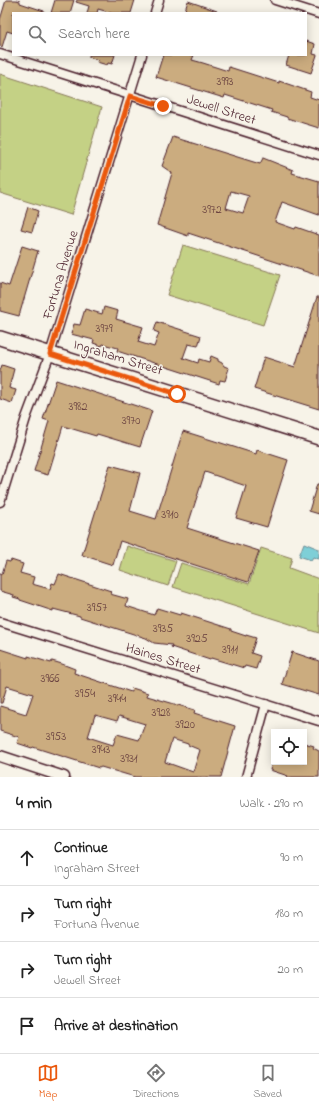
<!DOCTYPE html>
<meta charset="utf-8">
<style>
body{margin:0;font-family:"Indie Flower",sans-serif;background:#f2f2f2;color:#222}
.controls{position:absolute;right:12px;bottom:12px;display:grid;overflow:hidden;border-radius:0px;box-shadow:0 2px 10px #0003}
.controls button{width:36px;height:36px;display:grid;place-items:center;padding:0;border:0;border-bottom:1px solid #e0e0e0;background:#fff;color:#222;font:20px sans-serif}
.stop{position:absolute;width:12px;height:12px;margin:-9px;border:3px solid #ea580c;border-radius:50%;background:#fff}
.stop.end{background:#ea580c;border-color:#fff;box-shadow:0 1px 4px #0008}
.list{margin:0;padding:0;list-style:none}
h2{display:flex;justify-content:space-between;align-items:center;height:52px;margin:0;padding:0 16px;font-size:17px}
h2 small{font-size:13px;font-weight:400;color:#767676}
.list li{display:grid;grid-template-columns:26px 1fr auto;gap:12px;align-items:center;box-sizing:border-box;height:56px;padding:0 16px;border-top:1px solid #e0e0e0}
.list b{display:block;font-size:15px;white-space:nowrap}
.list p{margin:0;font-size:13px;white-space:nowrap;color:#767676}
.list em{font-size:13px;font-style:normal;color:#767676}
.icon{flex:none;width:22px;height:22px;fill:none;stroke:currentColor;stroke-width:2;stroke-linecap:round;stroke-linejoin:round}
.map{position:relative;flex:none;width:319px;height:777px;overflow:hidden}
.search{position:absolute;background:#fff;box-shadow:0 2px 10px #0003;left:12px;right:12px;top:12px;height:44px;display:flex;align-items:center;gap:10px;box-sizing:border-box;padding:0 14px;border-radius:0px;color:#767676;font-size:15px}
.sheet{height:276px;background:#fff}
nav{display:flex;justify-content:space-around;align-items:center;box-sizing:border-box;height:56px;border-top:1px solid #e0e0e0;background:#fff;font-size:11px;color:#767676}
nav a{display:grid;justify-items:center;gap:2px}
nav .on{color:#ea580c}
.map>svg:first-child{display:block}
.green{fill:#c4d185;stroke:#877858}
.water{fill:#7ecfd7;stroke:#698992}
.building{fill:#cbac7f;stroke:#4a1f2b;fill-rule:evenodd}
.lines{fill:none;stroke-linecap:round;stroke-linejoin:round}
.minor-casing{stroke:#4a1f2b;stroke-width:11}
.tertiary-casing{stroke:#4a1f2b;stroke-width:13}
.primary-casing{stroke:#4a1f2b;stroke-width:16}
.minor{stroke:#f7f3e8;stroke-width:8}
.tertiary{stroke:#f7f3e8;stroke-width:10}
.primary{stroke:#f7f3e8;stroke-width:13}
.route{stroke:#ea580c;stroke-width:5}
.labels{text-anchor:middle;dominant-baseline:central;stroke-width:3;stroke-linejoin:round;paint-order:stroke}
.number-label{font-size:12px;fill:#6a4240}
.street-label{font-size:14px;fill:#4a1f2b;stroke:#f7f3e8}
</style>
<div class="map">
<svg width="319" height="777" viewBox="0 0 319 777">
<rect width="100%" height="100%" fill="#f7f3e8"/>
<filter id="ink" filterUnits="userSpaceOnUse"><feTurbulence type="fractalNoise" baseFrequency=".025" numOctaves="2"/><feDisplacementMap in="SourceGraphic" scale="8" xChannelSelector="R" yChannelSelector="G"/><feConvolveMatrix kernelMatrix="1 2 1 2 8 2 1 2 1" color-interpolation-filters="sRGB"/></filter>
<g filter="url(#ink)">
<g class="green">
<polygon points="0,74 102,107 71,215 0,193"/>
<polygon points="183,245 280,275 263,325 167,295"/>
<polygon points="127,546 176,561 168,586 120,570"/>
<polygon points="261,548 292,558 289,568 319,579 319,633 173,587 181,563 249,584"/>
</g>
<polygon class="water" points="304,543 319,549 319,559 313,557 311,560 299,556"/>
<g class="building">
<polygon points="6,0 16,0 20,1 20,3 44,11 44,13 13,13 13,33 7,31 2,47 0,46 0,20"/>
<polygon points="55,0 74,0 70,13 51,13"/>
<polygon points="77,0 135,0 131,13 112,13 98,9 97,13 87,13 89,6 76,2"/>
<polygon points="188,1 217,11 216,13 184,13"/>
<polygon points="306,41 315,44 313,54 317,55 311,73 286,65 289,55 306,55"/>
<polygon points="89,55 115,55 112,64 108,63 107,65 97,62 98,60 89,57"/>
<polygon points="163,55 194,55 192,60 203,63 228,71 229,67 279,83 279,81 311,92 310,97 319,100 319,128 287,118 287,117 271,112 272,110 225,95 224,98 156,77"/>
<path d="M173,137L260,164L263,158L293,170L292,173L319,181V215L282,202L275,222L295,229L296,227L319,235V276L188,233V236L157,225L172,173L162,166ZM231,191L249,196L243,213L226,208Z"/>
<polygon points="28,207 38,211 32,232 21,229"/>
<polygon points="22,246 38,251 19,316 0,311 0,283 9,286"/>
<polygon points="317,297 319,297 319,409 254,389 264,357 295,367"/>
<polygon points="104,307 118,311 116,319 143,327 138,342 154,347 159,333 154,331 157,322 201,336 198,346 188,344 183,358 198,363 199,359 209,362 211,356 218,359 218,361 222,363 224,366 229,368 225,381 220,380 219,384 117,351 118,348 103,344 102,346 93,343 94,340 71,334 74,324 80,325 85,309 102,314"/>
<polygon points="2,365 14,369 9,388 16,390 12,403 0,399 0,371"/>
<polygon points="56,380 152,411 140,447 97,434 96,436 63,426 48,475 34,471 49,421 43,419"/>
<polygon points="183,431 256,454 257,450 288,460 267,527 236,518 246,486 205,472 187,528 259,551 248,582 120,541 113,565 82,555 110,465 140,473 130,511 156,519"/>
<polygon points="317,484 319,484 319,514 309,511"/>
<polygon points="11,560 23,564 20,573 34,577 32,584 50,589 52,583 55,584 59,574 111,591 110,594 128,599 126,606 154,615 157,608 180,615 181,613 231,629 231,631 246,636 246,635 256,638 251,653 260,656 256,669 245,666 244,668 211,658 210,660 171,647 172,645 154,643 146,638 80,617 80,616 53,609 53,611 20,600 20,599 13,597 14,595 0,591 0,574 2,574 6,561 10,562"/>
<path d="M0,649L28,658V656L51,663L52,661L62,664L75,669L74,673L131,692L132,688L148,693L147,696L195,710L194,713L235,726L221,777H135L101,767L99,768L33,747L32,748L17,743L19,737L0,731V706L26,714L33,694L7,686L2,703H0ZM95,715L117,721L119,716L145,724L139,740L117,734L113,745L88,737ZM172,739L188,744V745L200,750L193,772L165,762Z"/>
<polygon points="292,652 319,661 319,695 282,684"/>
<polygon points="304,743 314,746 313,748 319,751 319,777 287,777 288,776 270,770 272,762 304,762"/>
</g>
<g class="lines">
<g class="minor-casing">
<g id="minor">
<polyline points="275,0 319,14"/>
<polyline points="155,13 159,0"/>
<polyline points="0,54 319,155"/>
<polyline points="0,502 26,418 50,354 142,55"/>
<polyline points="0,622 319,721"/>
<polyline points="246,777 266,704"/>
</g>
</g>
<g class="tertiary-casing">
<polyline id="tertiary" points="0,756 64,777"/>
</g>
<g class="primary-casing">
<polyline id="primary" points="0,338 319,438"/>
</g>
<use href="#minor" class="minor"/>
<use href="#tertiary" class="tertiary"/>
<use href="#primary" class="primary"/>
</g>
</g>
<g class="lines" filter="url(#ink)">
<polyline class="route" points="163,106 130,96 50,354 177,394"/>
</g>
<g class="labels">
<g class="number-label">
<text x="225" y="82">3993</text>
<text x="212" y="210">3972</text>
<text x="104" y="329">3979</text>
<text x="78" y="407">3982</text>
<text x="131" y="421">3970</text>
<text x="170" y="515">3910</text>
<text x="97" y="608">3957</text>
<text x="163" y="629">3935</text>
<text x="197" y="639">3925</text>
<text x="230" y="650">3911</text>
<text x="50" y="679">3966</text>
<text x="85" y="694">3954</text>
<text x="117" y="699">3944</text>
<text x="161" y="713">3928</text>
<text x="185" y="725">3920</text>
<text x="56" y="737">3953</text>
<text x="101" y="750">3943</text>
<text x="129" y="759">3931</text>
</g>
<g class="street-label">
<text transform="translate(221 110) rotate(18)">Jewell Street</text>
<text transform="translate(61 275) rotate(-73)">Fortuna Avenue</text>
<text transform="translate(118 358) rotate(17)">Ingraham Street</text>
<text transform="translate(163 659) rotate(17)">Haines Street</text>
</g>
</g>
</svg>
<div class="controls">
<button><svg class="icon" aria-label="locate" viewBox="0 0 24 24"><circle cx="12" cy="12" r="6"/><path d="M12 2v4M12 18v4M2 12h4M18 12h4"/></svg></button>
</div>
<div class="stop" style="left:177px;top:394px"></div>
<div class="stop end" style="left:163px;top:106px"></div>
<div class="search"><svg class="icon" aria-label="search" viewBox="0 0 24 24"><circle cx="10" cy="10" r="6"/><path d="M15 15l6 6"/></svg>Search here</div>
</div>
<section class="sheet">
<h2>4 min<small>Walk · 290 m</small></h2>
<ul class="list">
<li><svg class="icon" aria-label="ahead" viewBox="0 0 24 24"><path d="M12 20V5M6 11l6-6 6 6"/></svg><div><b>Continue</b><p>Ingraham Street</p></div><em>90 m</em></li>
<li><svg class="icon" aria-label="right" viewBox="0 0 24 24"><path d="M7 20v-9h11M14 6l5 5-5 5"/></svg><div><b>Turn right</b><p>Fortuna Avenue</p></div><em>180 m</em></li>
<li><svg class="icon" aria-label="right" viewBox="0 0 24 24"><path d="M7 20v-9h11M14 6l5 5-5 5"/></svg><div><b>Turn right</b><p>Jewell Street</p></div><em>20 m</em></li>
<li><svg class="icon" aria-label="arrive" viewBox="0 0 24 24"><path d="M6 21V4h12l-3 4 3 4H6"/></svg><div><b>Arrive at destination</b></div></li>
</ul>
</section>
<nav>
<a class="on"><svg class="icon" aria-label="map" viewBox="0 0 24 24"><path d="M3 6l6-2 6 2 6-2v14l-6 2-6-2-6 2zM9 4v14M15 6v14"/></svg>Map</a>
<a><svg class="icon" aria-label="directions" viewBox="0 0 24 24"><path d="M12 3l9 9-9 9-9-9zM9 14v-3h6M13 9l2 2-2 2"/></svg>Directions</a>
<a><svg class="icon" aria-label="saved" viewBox="0 0 24 24"><path d="M7 4h10v16l-5-4-5 4z"/></svg>Saved</a>
</nav>
